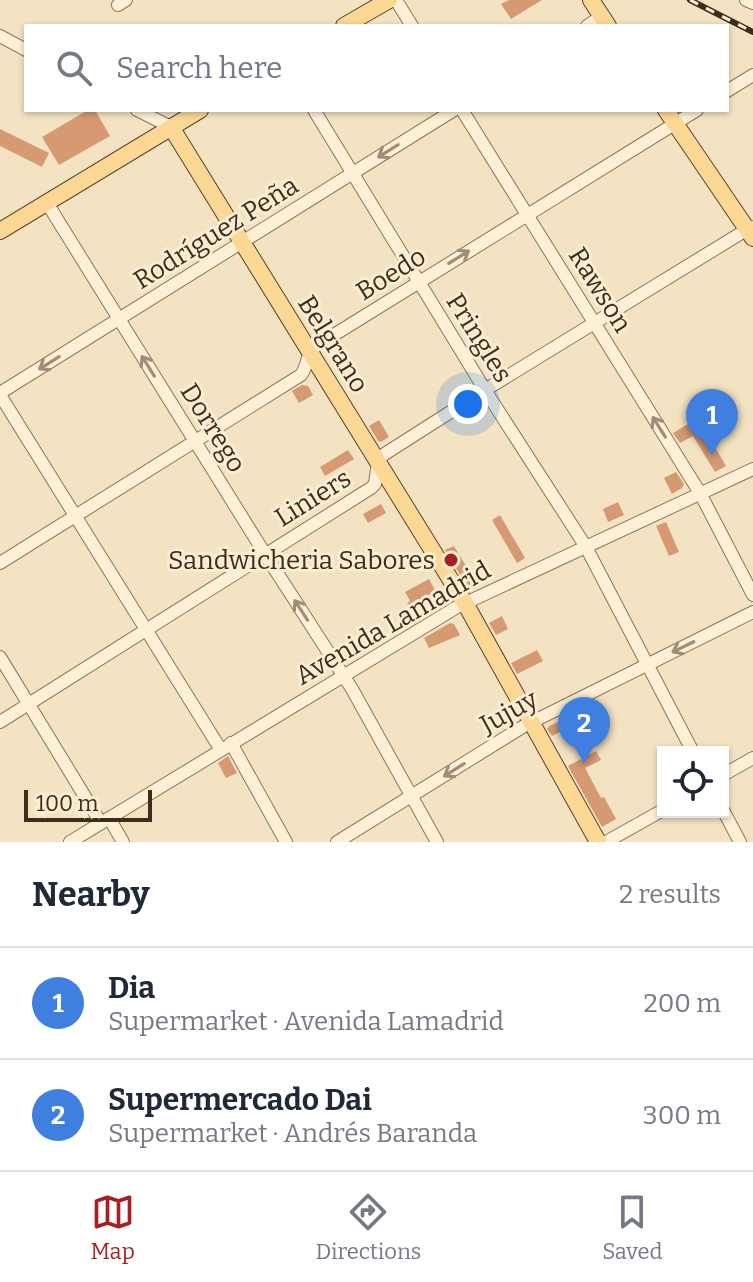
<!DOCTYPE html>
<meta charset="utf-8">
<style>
body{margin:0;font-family:Bitter,serif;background:#f6f6f7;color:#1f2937}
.controls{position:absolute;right:24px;bottom:24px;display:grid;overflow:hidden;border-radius:0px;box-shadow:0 2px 6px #0004}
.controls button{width:72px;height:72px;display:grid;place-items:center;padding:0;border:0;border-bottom:2px solid #e0e1e3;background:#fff;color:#1f2937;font:40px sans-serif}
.scale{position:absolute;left:24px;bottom:20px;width:128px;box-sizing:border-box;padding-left:8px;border:4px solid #3e2c1c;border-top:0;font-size:22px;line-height:28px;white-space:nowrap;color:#3e2c1c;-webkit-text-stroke:6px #faedd3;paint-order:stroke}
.you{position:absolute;left:468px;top:404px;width:28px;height:28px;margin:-20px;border:6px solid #fff;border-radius:50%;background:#1a73e8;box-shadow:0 0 0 12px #1a73e833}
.badge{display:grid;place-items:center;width:52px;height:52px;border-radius:50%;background:#a71f22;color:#fff;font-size:26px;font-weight:700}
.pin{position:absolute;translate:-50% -66px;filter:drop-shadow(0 2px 4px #0008)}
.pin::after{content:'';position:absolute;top:42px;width:28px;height:24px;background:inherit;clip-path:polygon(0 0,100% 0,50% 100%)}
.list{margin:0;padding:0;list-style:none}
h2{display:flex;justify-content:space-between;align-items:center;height:104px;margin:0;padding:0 32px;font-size:34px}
h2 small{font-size:26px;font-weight:400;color:#747a83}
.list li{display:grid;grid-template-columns:52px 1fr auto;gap:24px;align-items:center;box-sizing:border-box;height:112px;padding:0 32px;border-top:2px solid #e0e1e3}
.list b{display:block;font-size:30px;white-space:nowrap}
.list p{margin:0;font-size:26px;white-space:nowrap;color:#747a83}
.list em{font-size:26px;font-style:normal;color:#747a83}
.icon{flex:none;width:44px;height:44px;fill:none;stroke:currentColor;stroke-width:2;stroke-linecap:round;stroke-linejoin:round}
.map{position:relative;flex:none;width:753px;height:842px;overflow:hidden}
.search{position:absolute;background:#fff;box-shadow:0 2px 6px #0004;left:24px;right:24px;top:24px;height:88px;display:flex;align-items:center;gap:20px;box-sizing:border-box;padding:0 28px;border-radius:0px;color:#747a83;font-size:30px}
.sheet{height:328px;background:#fff}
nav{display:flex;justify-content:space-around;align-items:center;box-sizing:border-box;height:112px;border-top:2px solid #e0e1e3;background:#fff;font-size:22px;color:#747a83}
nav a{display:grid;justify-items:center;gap:4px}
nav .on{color:#a71f22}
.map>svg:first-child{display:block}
.building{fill:#d69a73}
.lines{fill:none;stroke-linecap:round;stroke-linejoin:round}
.minor-casing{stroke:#907456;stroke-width:14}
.major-casing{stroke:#5d412b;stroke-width:18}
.minor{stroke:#fdf0d6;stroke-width:12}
.major{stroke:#fbd995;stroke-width:16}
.rail-casing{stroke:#3e2c1c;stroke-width:6}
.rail{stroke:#faedd3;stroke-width:3;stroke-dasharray:9;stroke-linecap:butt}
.oneway{stroke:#9e8e79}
.poi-dot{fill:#a71f22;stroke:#faedd3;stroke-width:3}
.labels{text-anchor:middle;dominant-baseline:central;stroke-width:6;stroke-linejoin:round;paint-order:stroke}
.street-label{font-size:26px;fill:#3e2c1c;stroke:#faedd3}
.poi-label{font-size:26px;fill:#3e2c1c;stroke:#faedd3;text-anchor:end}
</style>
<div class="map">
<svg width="753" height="842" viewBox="0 0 753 842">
<rect width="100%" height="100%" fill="#f3e3c2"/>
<g class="building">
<polygon points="509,0 542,0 511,19 501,4"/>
<polygon points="88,110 95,110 110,136 59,165 42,137"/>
<polygon points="0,129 49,153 42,167 0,146"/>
<polygon points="302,385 308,386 313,395 299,403 292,391"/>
<polygon points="698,418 726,466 715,472 693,436 680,443 673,433"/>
<polygon points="379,420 389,437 381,442 378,441 369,426"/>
<polygon points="348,450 354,459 325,476 320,467"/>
<polygon points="676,472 684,484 682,488 672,494 664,478"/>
<polygon points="618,502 624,515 608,522 603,509"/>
<polygon points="381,504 386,513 368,523 363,514"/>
<polygon points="500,515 525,558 517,563 492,520"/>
<polygon points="666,522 679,552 669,556 656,526"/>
<polygon points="454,546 476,583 469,586 467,586 445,550"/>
<polygon points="429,579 437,594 436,598 412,611 407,603 410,601 405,592"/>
<polygon points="502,616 508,629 496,635 489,623"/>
<polygon points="450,623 454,624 460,635 429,648 424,638"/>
<polygon points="537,650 543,661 517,674 511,663"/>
<polygon points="573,715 577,724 552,736 547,729 549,726"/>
<polygon points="596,751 601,760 585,768 601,798 604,797 616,819 602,827 568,766"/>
<polygon points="228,756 237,773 226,778 218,763"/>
</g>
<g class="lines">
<g class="minor-casing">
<g id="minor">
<polyline points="396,0 412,26"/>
<polyline points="746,0 753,3"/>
<polyline points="118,5 126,0"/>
<polyline points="587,26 602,16"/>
<polyline points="0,36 26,50"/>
<polyline points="727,91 753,75"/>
<polyline points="137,110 171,127"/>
<polyline points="314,110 485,390 586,547 693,752"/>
<polyline points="462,110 700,493 753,595"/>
<polyline points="47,203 265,554 352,689 437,842"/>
<polyline points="0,393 454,110"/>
<polyline points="0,395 221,750"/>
<path d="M0,563L301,375C308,366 306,354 316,346L697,110"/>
<polyline points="0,657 101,823"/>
<polyline points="0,722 371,488 375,484 378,462 383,455 485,390 751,227"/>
<polyline points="231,743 286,842"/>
<polyline points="723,775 753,758"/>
<polyline points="723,810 740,842"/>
<polyline points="109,818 123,842"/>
<polyline points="70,842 457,607 753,469"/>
<polyline points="337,842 524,726 753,612"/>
<polyline points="606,842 663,810"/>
</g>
</g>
<g class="major-casing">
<g id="major">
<polyline points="591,0 608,26"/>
<polyline points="344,26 389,0"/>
<polyline points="666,110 753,238"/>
<polyline points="171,127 465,603 598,842"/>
<polyline points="0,231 200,110"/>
</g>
</g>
<use href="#minor" class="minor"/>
<use href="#major" class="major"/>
<g class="rail-casing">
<polyline id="rail" points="690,0 753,32"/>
</g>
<use href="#rail" class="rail"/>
</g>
<defs><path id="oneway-shaft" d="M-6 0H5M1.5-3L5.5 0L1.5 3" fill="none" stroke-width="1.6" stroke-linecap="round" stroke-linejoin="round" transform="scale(2)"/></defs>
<g class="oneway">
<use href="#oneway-shaft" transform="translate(388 151) rotate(148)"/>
<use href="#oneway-shaft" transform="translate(459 257) rotate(-32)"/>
<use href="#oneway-shaft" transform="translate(49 363) rotate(148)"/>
<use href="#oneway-shaft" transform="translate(148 366) rotate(-122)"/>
<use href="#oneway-shaft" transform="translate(659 427) rotate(-122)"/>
<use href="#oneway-shaft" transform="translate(301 610) rotate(-123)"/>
<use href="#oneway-shaft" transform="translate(683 647) rotate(154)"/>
<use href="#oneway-shaft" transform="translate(454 770) rotate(148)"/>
</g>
<circle class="poi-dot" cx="451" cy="560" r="8"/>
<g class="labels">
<g class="street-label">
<text transform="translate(216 233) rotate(-32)">Rodríguez Peña</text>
<text transform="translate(391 274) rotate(-32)">Boedo</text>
<text transform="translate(600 290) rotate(58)">Rawson</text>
<text transform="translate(479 338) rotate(58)">Pringles</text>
<text transform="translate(333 344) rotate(58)">Belgrano</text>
<text transform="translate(213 428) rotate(58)">Dorrego</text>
<text transform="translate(313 498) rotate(-32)">Liniers</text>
<text transform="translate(393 623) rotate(-30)">Avenida Lamadrid</text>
<text transform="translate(509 712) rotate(-29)">Jujuy</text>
</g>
<g class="poi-label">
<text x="435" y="560">Sandwicheria Sabores</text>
</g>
</g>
</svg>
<div class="controls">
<button><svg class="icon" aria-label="locate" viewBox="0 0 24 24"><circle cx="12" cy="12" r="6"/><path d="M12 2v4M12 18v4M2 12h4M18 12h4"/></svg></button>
</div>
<div class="scale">100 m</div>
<div class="you"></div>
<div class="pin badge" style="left:712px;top:455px;background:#3f7fe0">1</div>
<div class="pin badge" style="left:584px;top:763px;background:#3f7fe0">2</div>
<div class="search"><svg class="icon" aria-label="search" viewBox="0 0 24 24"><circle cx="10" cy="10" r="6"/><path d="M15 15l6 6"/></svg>Search here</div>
</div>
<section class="sheet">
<h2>Nearby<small>2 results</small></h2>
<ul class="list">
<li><span class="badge" style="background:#3f7fe0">1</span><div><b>Dia</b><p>Supermarket · Avenida Lamadrid</p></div><em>200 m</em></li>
<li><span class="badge" style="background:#3f7fe0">2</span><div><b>Supermercado Dai</b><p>Supermarket · Andrés Baranda</p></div><em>300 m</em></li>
</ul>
</section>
<nav>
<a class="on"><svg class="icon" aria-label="map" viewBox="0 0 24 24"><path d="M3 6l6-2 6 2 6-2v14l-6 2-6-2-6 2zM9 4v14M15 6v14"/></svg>Map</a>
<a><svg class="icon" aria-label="directions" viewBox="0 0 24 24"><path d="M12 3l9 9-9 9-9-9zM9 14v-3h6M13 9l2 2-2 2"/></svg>Directions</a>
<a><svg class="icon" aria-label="saved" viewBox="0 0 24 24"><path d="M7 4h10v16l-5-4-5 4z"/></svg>Saved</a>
</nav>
